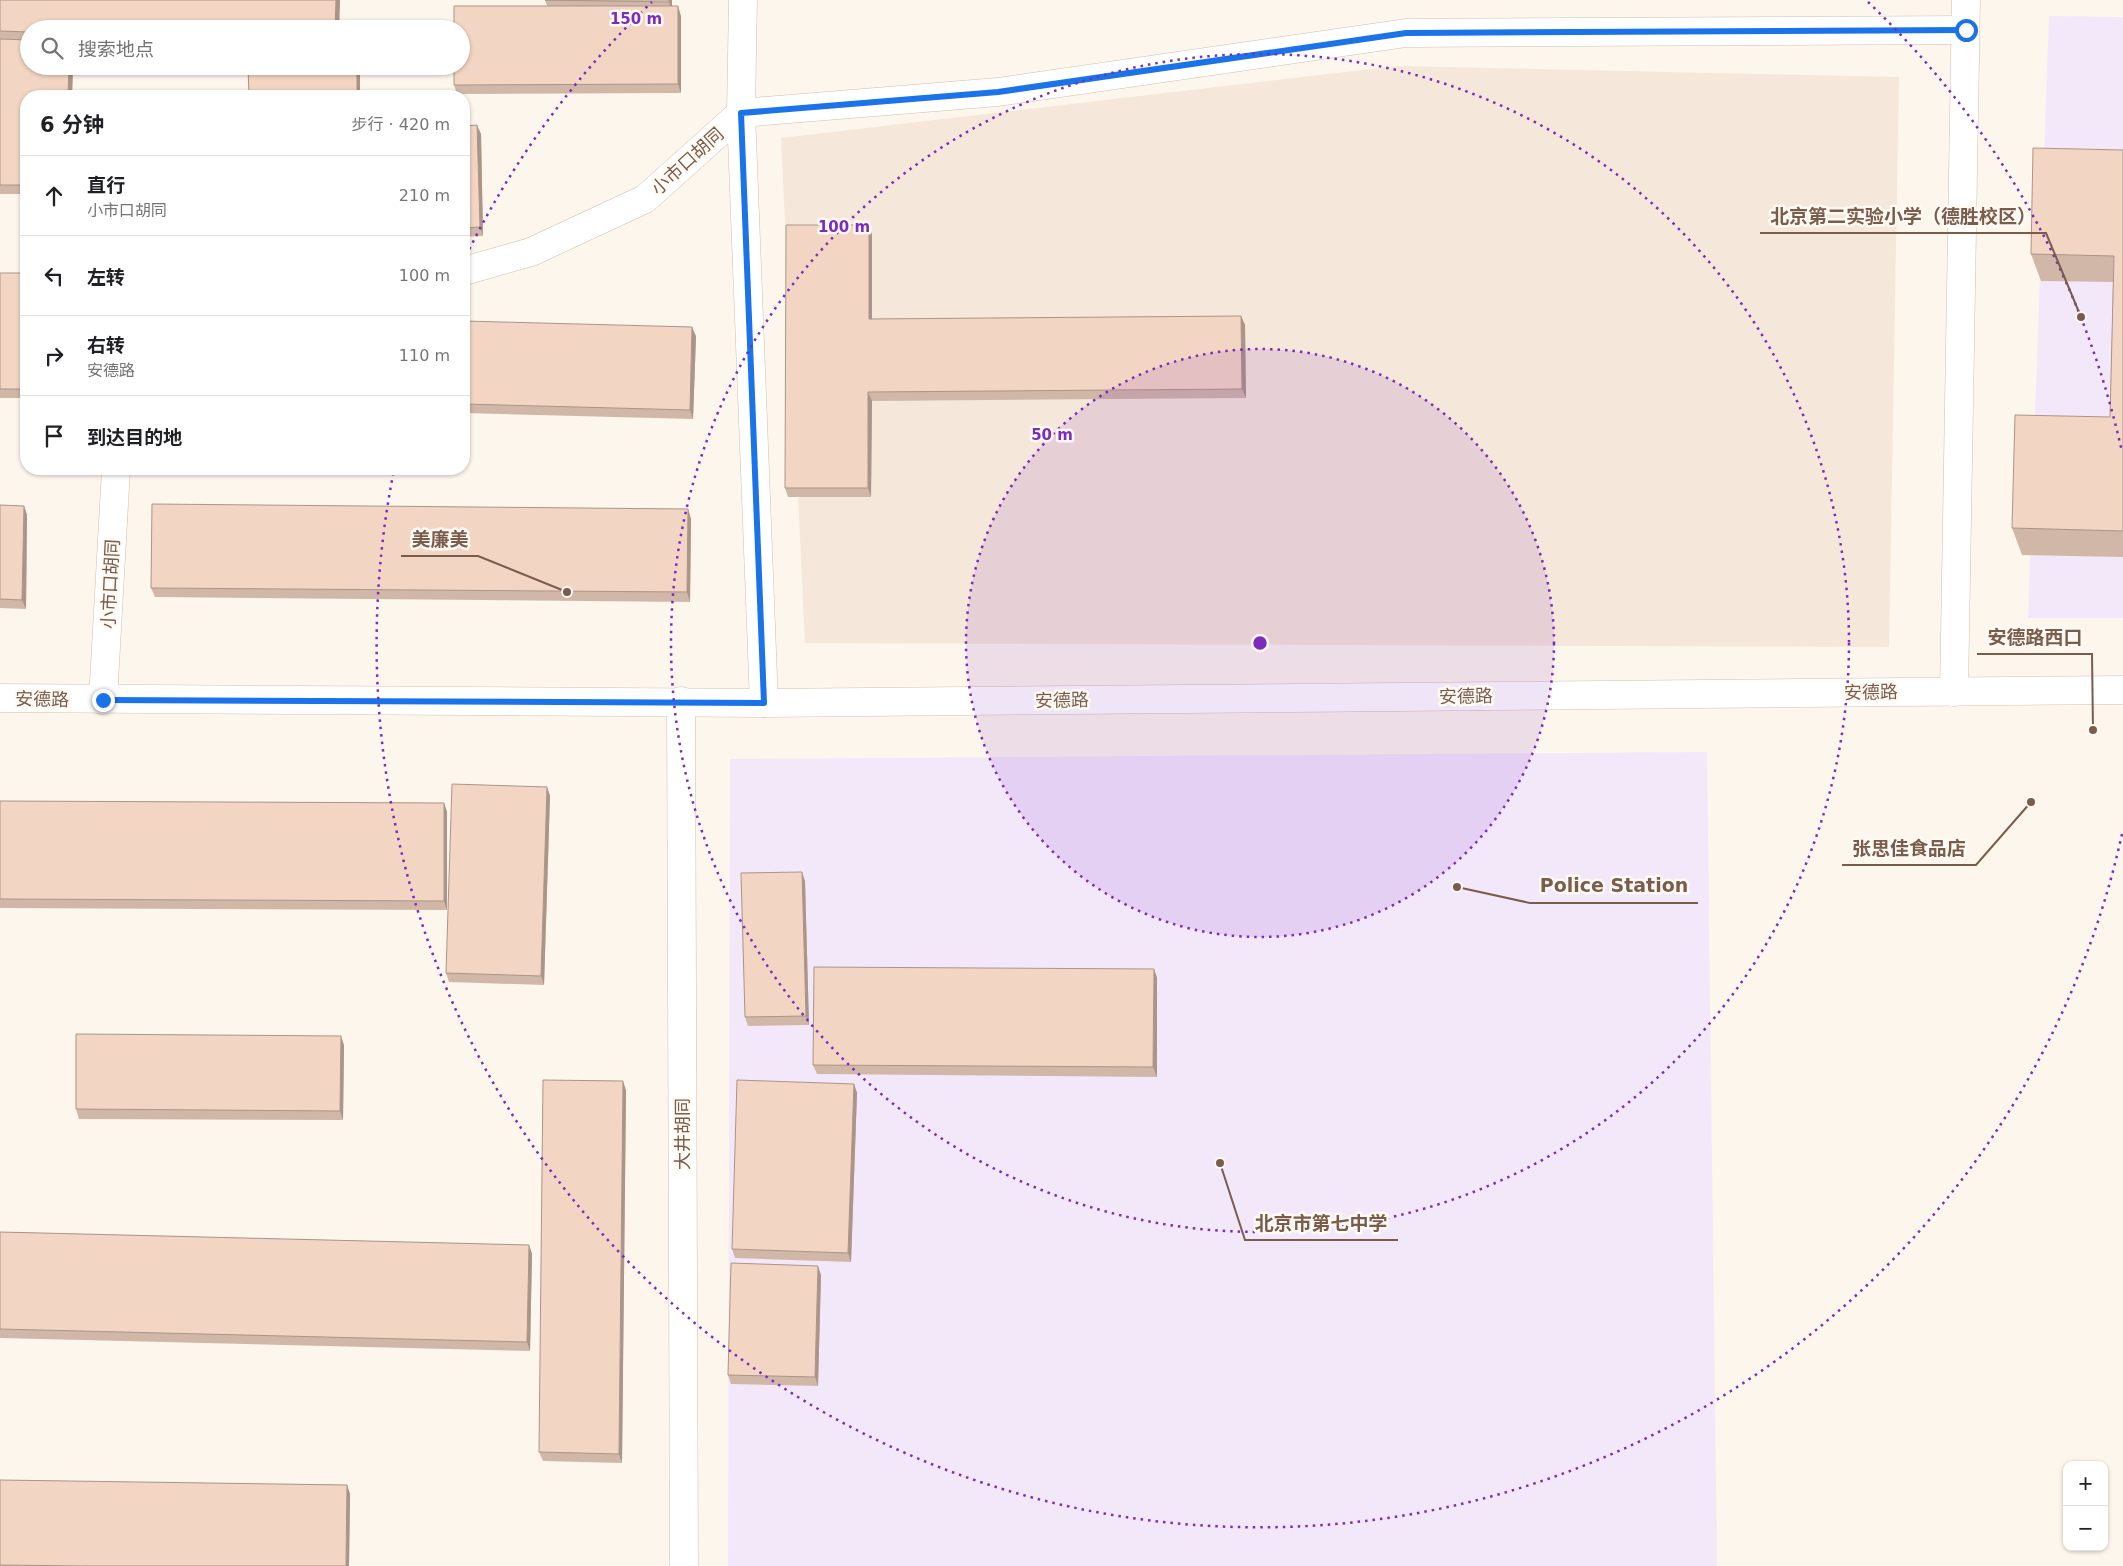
<!DOCTYPE html>
<html lang="zh">
<meta charset="utf-8">
<style>
body{margin:0;font-family:"DejaVu Sans","Noto Sans SC",sans-serif;background:#f6f6f6;color:#202124}
.controls{position:absolute;right:15px;bottom:15px;display:grid;overflow:hidden;border-radius:10px;box-shadow:0 1px 4px #0004}
.controls button{width:45px;height:45px;display:grid;place-items:center;padding:0;border:0;border-bottom:1px solid #e0e0e0;background:#fff;color:#202124;font:25px sans-serif}
.stop{position:absolute;width:15px;height:15px;margin:-11px;border:4px solid #1a73e8;border-radius:50%;background:#fff}
.stop.end{background:#1a73e8;border-color:#fff;box-shadow:0 1px 5px #0008}
.list{margin:0;padding:0;list-style:none}
h2{display:flex;justify-content:space-between;align-items:center;height:65px;margin:0;padding:0 20px;font-size:21px}
h2 small{font-size:16px;font-weight:400;color:#757577}
.list li{display:grid;grid-template-columns:32px 1fr auto;gap:15px;align-items:center;box-sizing:border-box;height:80px;padding:0 20px;border-top:1px solid #e0e0e0}
.list b{display:block;font-size:19px;white-space:nowrap}
.list p{margin:0;font-size:16px;white-space:nowrap;color:#757577}
.list em{font-size:16px;font-style:normal;color:#757577}
.icon{flex:none;width:28px;height:28px;fill:none;stroke:currentColor;stroke-width:2;stroke-linecap:round;stroke-linejoin:round}
.map{position:relative;flex:none;width:2123px;height:1566px;overflow:hidden}
.search{position:absolute;background:#fff;box-shadow:0 1px 4px #0004;left:20px;top:20px;width:450px;height:55px;display:flex;align-items:center;gap:12px;box-sizing:border-box;padding:0 18px;border-radius:28px;color:#757577;font-size:19px}
.panel{position:absolute;background:#fff;box-shadow:0 1px 4px #0004;left:20px;top:90px;width:450px;height:385px;border-radius:20px}
.map>svg:first-child{display:block}
.residential{fill:#f5e8da}
.education{fill:#f3e8fa}
.lines{fill:none;stroke-linecap:round;stroke-linejoin:round}
.street-casing{stroke:#d1beb0;stroke-width:29}
.secondary-casing{stroke:#d6c0b0;stroke-width:29}
.street{stroke:#fff;stroke-width:28}
.secondary{stroke:#fff;stroke-width:28}
.wall{fill:#d1b7a8}
.shaded-wall{fill:#aa9588}
.building{fill:#f3d5c3;stroke:#aa9588}
.route{stroke:#1a73e8;stroke-width:6}
.ring{fill:none;stroke:#7b2cbf;stroke-width:2.5;stroke-dasharray:2.5 5}
.labels{text-anchor:middle;dominant-baseline:central;stroke-width:5;stroke-linejoin:round;paint-order:stroke}
.street-label{font-size:18px;fill:#7a5c4d;stroke:#fffaf3}
.centre{fill:#7b2cbf;stroke:#fffaf3;stroke-width:2.5}
.ring-label{font-size:15px;text-anchor:middle;font-weight:bold;fill:#7b2cbf;stroke:#fffaf3;stroke-width:5;stroke-linejoin:round;paint-order:stroke}
.leader{fill:none;stroke:#7a5c4d;stroke-width:2}
.callout-dot{fill:#7a5c4d;stroke:#fffaf3;stroke-width:2}
.callout-label{font-size:19px;text-anchor:middle;font-weight:bold;fill:#7a5c4d;stroke:#fffaf3;stroke-width:5;stroke-linejoin:round;paint-order:stroke}
</style>
<div class="map">
<svg width="2123" height="1566" viewBox="0 0 2123 1566">
<rect width="100%" height="100%" fill="#fdf6ec"/>
<polygon class="residential" points="1397,66 1899,77 1889,647 805,643 781,138"/>
<g class="education">
<polygon points="2049,16 2123,17 2123,618 2028,618"/>
<polygon points="1707,752 1717,1566 728,1566 730,759"/>
</g>
<g class="lines">
<g class="street-casing">
<g id="street">
<polyline points="743,0 741,113 764,703"/>
<polyline points="464,271 531,252 645,199 741,113 998,92 1406,33 1965,30"/>
<polyline points="1954,692 1966,0"/>
<polyline points="103,700 116,469"/>
<polyline points="681,701 684,1566"/>
</g>
</g>
<g class="secondary-casing">
<polyline id="secondary" points="0,698 764,703 2123,690"/>
</g>
<use href="#street" class="street"/>
<use href="#secondary" class="secondary"/>
</g>
<g class="wall">
<polygon points="0,0 340,0 339,29 29,29 29,66 73,66 72,96 26,96 26,194 0,194"/>
<polygon points="545,0 672,0 672,6 681,16 681,93 457,94 454,85 547,6"/>
<polygon points="464,126 481,134 483,236 464,237"/>
<polygon points="2123,150 2123,557 2022,555 2012,528 2110,417 2113,282 2041,281 2031,254"/>
<polygon points="869,225 872,234 872,319 1241,316 1245,325 1246,398 872,401 871,497 788,497 785,488"/>
<rect x="0" y="273" width="26" height="125"/>
<polygon points="464,321 696,336 693,419 464,413"/>
<polygon points="0,505 24,506 27,515 26,609 0,608"/>
<polygon points="688,509 691,519 690,602 155,597 151,588"/>
<polygon points="547,787 550,796 544,985 449,982 446,973"/>
<polygon points="0,801 444,803 447,812 447,910 0,908"/>
<polygon points="805,881 809,1025 748,1026 745,1017"/>
<polygon points="1154,969 1157,978 1157,1077 817,1074 813,1065"/>
<polygon points="344,1045 343,1120 79,1119 76,1109"/>
<polygon points="854,1084 857,1093 851,1262 735,1258 732,1249"/>
<polygon points="626,1090 622,1463 543,1461 539,1452"/>
<polygon points="0,1232 529,1245 532,1254 530,1351 0,1338"/>
<polygon points="821,1275 818,1386 731,1384 728,1375"/>
<polygon points="0,1480 347,1485 350,1494 349,1566 0,1566"/>
</g>
<g class="shaded-wall">
<polygon points="336,0 340,0 339,29 335,29"/>
<polygon points="669,0 672,0 672,12 669,2"/>
<polygon points="678,6 681,16 681,93 678,84"/>
<polygon points="69,66 73,66 72,96 68,96"/>
<rect x="357" y="66" width="3" height="30"/>
<polygon points="477,125 481,134 483,236 480,227"/>
<polygon points="869,225 872,234 872,328 869,319"/>
<polygon points="1241,316 1245,325 1246,398 1242,389"/>
<polygon points="692,327 696,336 693,419 690,410"/>
<polygon points="868,392 872,401 871,497 868,488"/>
<polygon points="24,506 27,515 26,609 22,600"/>
<polygon points="688,509 691,519 690,602 687,592"/>
<polygon points="547,787 550,796 544,985 541,976"/>
<polygon points="444,803 447,812 447,910 444,901"/>
<polygon points="802,872 805,881 809,1025 806,1016"/>
<polygon points="1154,969 1157,978 1157,1077 1153,1067"/>
<polygon points="341,1036 344,1045 343,1120 340,1111"/>
<polygon points="623,1081 626,1090 622,1463 619,1454"/>
<polygon points="854,1084 857,1093 851,1262 848,1253"/>
<polygon points="529,1245 532,1254 530,1351 527,1342"/>
<polygon points="818,1266 821,1275 818,1386 815,1377"/>
<polygon points="347,1485 350,1494 349,1566 346,1566"/>
</g>
<g class="building">
<polygon points="0,0 336,0 335,29 29,29 29,32 0,31"/>
<polygon points="545,0 669,0 669,2"/>
<polygon points="454,6 678,6 678,84 454,85 454,66 461,66 461,29 454,29"/>
<polygon points="0,39 29,40 29,66 69,66 68,96 26,96 26,185 0,185"/>
<polygon points="248,66 357,66 357,96 249,96"/>
<polygon points="477,125 480,227 464,228 464,126"/>
<polygon points="2033,148 2123,150 2123,531 2012,528 2015,415 2110,417 2114,256 2031,254"/>
<polygon points="786,225 869,225 869,319 1241,316 1242,389 868,392 868,488 785,488"/>
<rect x="0" y="273" width="26" height="116"/>
<polygon points="464,321 692,327 690,410 464,404"/>
<polygon points="152,504 688,509 687,592 151,588"/>
<polygon points="0,505 24,506 22,600 0,599"/>
<polygon points="452,784 547,787 541,976 446,973"/>
<polygon points="0,801 444,803 444,901 0,899"/>
<polygon points="802,872 806,1016 745,1017 741,873"/>
<polygon points="814,967 1154,969 1153,1067 813,1065"/>
<polygon points="76,1034 341,1036 340,1111 76,1109"/>
<polygon points="543,1080 623,1081 619,1454 539,1452"/>
<polygon points="737,1080 854,1084 848,1253 732,1249"/>
<polygon points="0,1232 529,1245 527,1342 0,1329"/>
<polygon points="731,1263 818,1266 815,1377 728,1375"/>
<polygon points="0,1480 347,1485 346,1566 87,1566 0,1565"/>
</g>
<g class="lines">
<polyline class="route" points="103,700 764,703 741,113 998,92 1406,33 1966,30"/>
</g>
<circle cx="1260" cy="643" r="294" fill="#7b2cbf" fill-opacity=".12"/>
<g class="ring">
<circle cx="1260" cy="643" r="294"/>
<circle cx="1260" cy="643" r="589"/>
<path d="M2122 834A883 883 0 0 1 393 475M466 256A883 883 0 0 1 652 2M1868 2A883 883 0 0 1 2122 452"/>
</g>
<g class="labels">
<g class="street-label">
<text transform="translate(687 161) rotate(-42)">小市口胡同</text>
<text transform="translate(110 584) rotate(-87)">小市口胡同</text>
<text transform="translate(1871 692) rotate(-1)">安德路</text>
<text transform="translate(1466 696) rotate(-1)">安德路</text>
<text transform="translate(42 699) rotate(1)">安德路</text>
<text transform="translate(1062 700) rotate(-1)">安德路</text>
<text transform="translate(682 1134) rotate(-90)">大井胡同</text>
</g>
</g>
<circle cx="1260" cy="643" r="8" class="centre"/>
<g class="ring-label">
<text x="636" y="24">150 m</text>
<text x="844" y="232">100 m</text>
<text x="1052" y="440">50 m</text>
</g>
<path class="leader" d="M2081 317L2046 233H1760M567 592L478 556H401M2093 730L2092 654H1977M2031 802L1976 865H1842M1457 887L1530 903H1698M1220 1163L1245 1240H1398"/>
<g class="callout-dot">
<circle cx="2081" cy="317" r="5"/>
<circle cx="567" cy="592" r="5"/>
<circle cx="2093" cy="730" r="5"/>
<circle cx="2031" cy="802" r="5"/>
<circle cx="1457" cy="887" r="5"/>
<circle cx="1220" cy="1163" r="5"/>
</g>
<g class="callout-label">
<text x="1903" y="223">北京第二实验小学（德胜校区）</text>
<text x="440" y="546">美廉美</text>
<text x="2035" y="644">安德路西口</text>
<text x="1909" y="855">张思佳食品店</text>
<text x="1614" y="892">Police Station</text>
<text x="1321" y="1230">北京市第七中学</text>
</g>
</svg>
<div class="controls">
<button>+</button>
<button>−</button>
</div>
<div class="stop" style="left:1966px;top:30px"></div>
<div class="stop end" style="left:103px;top:700px"></div>
<div class="search"><svg class="icon" aria-label="search" viewBox="0 0 24 24"><circle cx="10" cy="10" r="6"/><path d="M15 15l6 6"/></svg>搜索地点</div>
<section class="panel">
<h2>6 分钟<small>步行 · 420 m</small></h2>
<ul class="list">
<li><svg class="icon" aria-label="ahead" viewBox="0 0 24 24"><path d="M12 20V5M6 11l6-6 6 6"/></svg><div><b>直行</b><p>小市口胡同</p></div><em>210 m</em></li>
<li><svg class="icon" aria-label="left" viewBox="0 0 24 24"><path d="M17 20v-9H6M10 6l-5 5 5 5"/></svg><div><b>左转</b></div><em>100 m</em></li>
<li><svg class="icon" aria-label="right" viewBox="0 0 24 24"><path d="M7 20v-9h11M14 6l5 5-5 5"/></svg><div><b>右转</b><p>安德路</p></div><em>110 m</em></li>
<li><svg class="icon" aria-label="arrive" viewBox="0 0 24 24"><path d="M6 21V4h12l-3 4 3 4H6"/></svg><div><b>到达目的地</b></div></li>
</ul>
</section>
</div>
